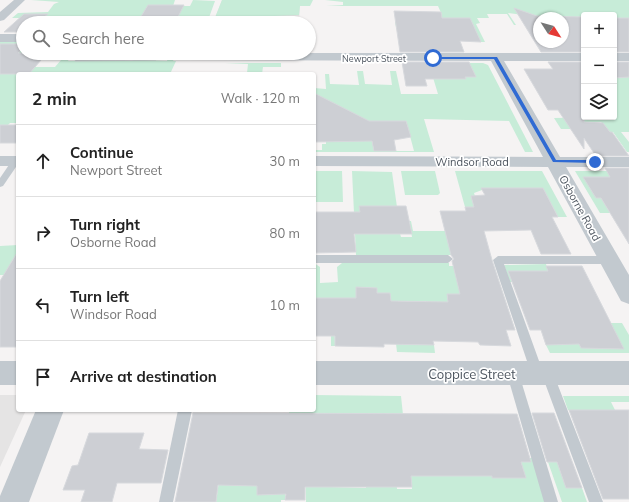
<!DOCTYPE html>
<meta charset="utf-8">
<style>
body{margin:0;font-family:Mulish,sans-serif;background:#f6f6f6;color:#222}
.controls{position:absolute;right:12px;top:12px;display:grid;overflow:hidden;border-radius:4px;box-shadow:0 1px 3px #0004}
.controls button{width:36px;height:36px;display:grid;place-items:center;padding:0;border:0;border-bottom:1px solid #e0e0e0;background:#fff;color:#222;font:20px sans-serif}
.compass{position:absolute;left:533px;top:12px;width:36px;height:36px;border-radius:50%;background:#fff;box-shadow:0 1px 3px #0004;rotate:126deg}
.stop{position:absolute;width:12px;height:12px;margin:-9px;border:3px solid #2f6ad3;border-radius:50%;background:#fff}
.stop.end{background:#2f6ad3;border-color:#fff;box-shadow:0 1px 4px #0008}
.list{margin:0;padding:0;list-style:none}
h2{display:flex;justify-content:space-between;align-items:center;height:52px;margin:0;padding:0 16px;font-size:17px}
h2 small{font-size:13px;font-weight:400;color:#767676}
.list li{display:grid;grid-template-columns:26px 1fr auto;gap:12px;align-items:center;box-sizing:border-box;height:72px;padding:0 16px;border-top:1px solid #e0e0e0}
.list b{display:block;font-size:15px;white-space:nowrap}
.list p{margin:0;font-size:13px;white-space:nowrap;color:#767676}
.list em{font-size:13px;font-style:normal;color:#767676}
.icon{flex:none;width:22px;height:22px;fill:none;stroke:currentColor;stroke-width:2;stroke-linecap:round;stroke-linejoin:round}
.map{position:relative;flex:none;width:629px;height:502px;overflow:hidden}
.search{position:absolute;background:#fff;box-shadow:0 1px 3px #0004;left:16px;top:16px;width:300px;height:44px;display:flex;align-items:center;gap:10px;box-sizing:border-box;padding:0 14px;border-radius:22px;color:#767676;font-size:15px}
.panel{position:absolute;background:#fff;box-shadow:0 1px 3px #0004;left:16px;top:72px;width:300px;height:340px;border-radius:4px}
.map>svg:first-child{display:block}
.education{fill:#e5e4e4}
.green{fill:#c7ecd8}
.building{fill:#cdcfd4;stroke:#d7d9dd;fill-rule:evenodd}
.lines{fill:none;stroke-linecap:round;stroke-linejoin:round}
.lane{fill:#c2c9cf;fill-rule:evenodd}
.street{fill:#c2c9cf;fill-rule:evenodd}
.route{fill:#2f6ad3}
.labels{text-anchor:middle;dominant-baseline:central;stroke-width:3.5;stroke-linejoin:round;paint-order:stroke}
.far-street-label{font-size:9px;fill:#4c545e;stroke:#fff}
.street-label{font-size:11px;fill:#4c545e;stroke:#fff}
.near-street-label{font-size:13px;fill:#4c545e;stroke:#fff}
</style>
<div class="map">
<svg width="629" height="502" viewBox="0 0 629 502">
<rect width="100%" height="100%" fill="#f5f3f3"/>
<g class="education">
<polygon points="222,0 300,0 299,23 213,23"/>
<polygon points="0,395 18,395 18,410 26,410 0,467"/>
</g>
<g class="green">
<polygon points="31,0 175,0 173,6 190,6 193,0 215,1 207,23 129,23 106,20 104,23 39,23 50,19 43,18 47,14 26,14 22,18 12,18 18,13 48,12 54,4 59,2"/>
<polygon points="222,0 313,0 310,6 300,6 299,15 249,17 248,20 214,20"/>
<polygon points="325,0 629,0 629,18 614,18 614,15 575,17 584,37 584,52 563,52 559,46 571,46 563,18 547,18 508,13 516,25 514,25 507,14 487,14 489,18 477,18 480,23 476,24 485,42 481,42 429,28 396,27 395,22 418,23 442,15 438,6 326,6 343,5 343,2"/>
<polygon points="0,39 23,39 23,53 18,74 18,123 10,123 8,125 0,125"/>
<polygon points="67,53 63,59 69,59 68,61 80,61 82,59 105,53 130,53 125,61 132,61 145,53 142,60 167,61 169,53 177,53 173,61 176,61 170,74 29,74 35,67 55,67"/>
<polygon points="225,63 281,63 281,67 263,67 262,74 242,74 247,73 248,64"/>
<polygon points="439,63 483,63 488,65 533,152 525,152 509,121 424,119 434,152 314,152 314,150 322,150 322,144 326,144 326,141 372,141 374,151 414,151 406,121 314,121 314,88 326,89 325,74 329,74 330,84 359,85 357,71 363,71 365,84 392,85 390,71 396,71 401,94 438,94 431,71 440,71 443,79 466,79"/>
<polygon points="629,77 629,132 621,132 629,142 629,152 627,152 613,132 610,132 601,122 583,122 571,129 561,129 554,118 614,117 614,78"/>
<polygon points="314,171 342,171 343,202 314,202"/>
<polygon points="352,171 392,172 399,221 378,211 377,206 360,206 361,228 399,230 401,237 412,237 409,221 411,221 413,231 446,231 471,255 356,255"/>
<polygon points="401,171 435,171 440,193 438,195 405,195"/>
<polygon points="455,171 542,171 567,217 558,217 543,188 482,188 482,190 474,193 475,196 471,196 474,207 465,207"/>
<polygon points="575,171 629,171 629,177 584,177 596,198 601,198 610,213 600,213"/>
<polygon points="18,245 18,254 16,255 10,264 18,275 0,275 0,246"/>
<polygon points="314,263 320,267 320,283 338,282 337,267 342,263 449,263 449,266 494,266 515,330 506,330 459,306 456,294 447,294 449,306 427,306 426,301 398,301 403,344 434,345 435,353 397,352 390,293 377,293 377,288 356,287 356,298 334,314 335,346 331,346 331,330 314,298"/>
<polygon points="546,264 548,271 518,271 522,282 510,282 504,265"/>
<polygon points="610,323 622,323 629,335 629,353 550,353 546,345 577,339 581,348 623,349"/>
<polygon points="314,395 401,396 403,415 289,414 289,410 314,410"/>
<polygon points="563,396 629,396 629,402 611,402 615,410 568,410"/>
<polygon points="330,456 331,487 366,488 364,458 395,466 397,489 412,489 411,476 487,457 493,478 525,478 520,458 533,458 547,502 306,502 305,468"/>
<polygon points="222,460 257,486 257,495 273,494 287,461 285,500 281,500 281,502 216,502"/>
<polygon points="548,462 557,462 566,487 582,488 587,502 562,502"/>
</g>
<g class="building">
<polygon points="148,5 184,5 175,23 104,23 105,20 139,20"/>
<path d="M514,8L537,16L584,17V52H541ZM539,18H563V42H539Z"/>
<polygon points="394,11 441,12 442,18 470,18 481,42 460,41 464,52 400,52"/>
<polygon points="24,14 48,14 43,18 50,18 46,23 23,23 23,32 4,32"/>
<rect x="614" y="18" width="15" height="34"/>
<polygon points="0,44 23,44 23,48 18,53 47,53 29,74 0,74"/>
<polygon points="81,53 160,53 156,60 75,61"/>
<polygon points="402,62 469,62 476,77 465,77 466,79 425,79 427,86 406,86"/>
<polygon points="548,62 584,62 584,122 603,123 610,132 612,132 629,156 596,156 584,138 584,149 558,110 548,110 524,69 553,69"/>
<polygon points="614,62 629,62 629,77 614,78"/>
<polygon points="314,93 369,121 406,121 411,137 394,140 396,151 374,151 372,141 314,142"/>
<rect x="0" y="125" width="18" height="18"/>
<polygon points="605,168 629,168 629,244 601,198 596,198 583,177 610,177"/>
<polygon points="481,188 543,188 558,217 552,217 571,254 541,254 531,230 484,231 492,260 515,330 506,330 511,346 480,345 478,342 433,341 434,345 384,344 384,347 335,346 335,336 314,336 314,298 356,298 356,287 377,288 377,293 390,293 391,301 448,302 447,294 460,294 452,261 454,259 451,255 440,211 466,211 465,207 474,207 471,196 485,195"/>
<polygon points="359,206 406,206 412,234 354,234 356,252 314,253 314,212 360,212"/>
<polygon points="18,251 18,347 0,347 0,281"/>
<polygon points="546,266 582,266 624,349 581,348 579,344 546,345 541,330 530,330 508,271 548,271"/>
<polygon points="569,410 629,410 629,499 603,499"/>
<polygon points="193,413 517,414 531,462 521,462 526,478 492,478 492,476 411,476 412,487 305,487 305,500 285,500 286,494 257,495 257,486 218,485 216,502 175,502"/>
<polygon points="532,413 554,413 582,488 566,488 557,462 547,462"/>
<polygon points="89,433 144,433 139,449 168,450 161,483 117,483 112,502 81,502 85,490 63,490 72,466 78,465"/>
</g>
<g class="lines">
<g class="lane">
<polygon points="13,159 18,159 18,164 3,186 0,187 0,178"/>
<polygon points="314,255 448,255 453,259 448,263 314,263"/>
<polygon points="498,256 609,256 614,260 609,264 504,264 543,372 548,368 552,370 603,502 589,502 542,375 537,379 533,377 531,373 493,260"/>
<polygon points="513,368 517,370 519,374 558,502 544,502 507,374 509,370"/>
<polygon points="178,410 192,410 173,502 159,502"/>
</g>
<g class="street">
<polygon points="14,0 25,0 4,20 0,21 0,12"/>
<rect x="0" y="34" width="23" height="8"/>
<polygon points="188,53 584,53 584,61 504,61 560,157 629,157 629,167 566,167 629,275 629,304 621,301 548,167 314,166 314,156 543,157 491,61 183,60 181,57"/>
<rect x="614" y="53" width="15" height="8"/>
<rect x="0" y="156" width="18" height="10"/>
<rect x="0" y="361" width="18" height="24"/>
<rect x="314" y="361" width="315" height="24"/>
<polygon points="36,410 64,410 29,502 0,502 0,496"/>
</g>
</g>
<polygon class="route" points="431,57 497,57 556,160 595,160 597,162 595,163 553,162 494,59 433,59"/>
<g class="labels">
<g class="far-street-label">
<text x="374" y="58">Newport Street</text>
</g>
<g class="street-label">
<text x="472" y="162">Windsor Road</text>
<text transform="translate(580 208) rotate(61)">Osborne Road</text>
</g>
<g class="near-street-label">
<text x="472" y="374">Coppice Street</text>
</g>
</g>
</svg>
<div class="controls">
<button>+</button>
<button>−</button>
<button><svg class="icon" aria-label="layers" viewBox="0 0 24 24"><path d="M12 4l9 5-9 5-9-5zM3 14l9 5 9-5"/></svg></button>
</div>
<svg class="compass" viewBox="-18 -18 36 36"><path d="M0-13l5 13h-10z" fill="#e53935"/><path d="M0 13l5-13h-10z" fill="#767676"/></svg>
<div class="stop" style="left:433px;top:58px"></div>
<div class="stop end" style="left:595px;top:162px"></div>
<div class="search"><svg class="icon" aria-label="search" viewBox="0 0 24 24"><circle cx="10" cy="10" r="6"/><path d="M15 15l6 6"/></svg>Search here</div>
<section class="panel">
<h2>2 min<small>Walk · 120 m</small></h2>
<ul class="list">
<li><svg class="icon" aria-label="ahead" viewBox="0 0 24 24"><path d="M12 20V5M6 11l6-6 6 6"/></svg><div><b>Continue</b><p>Newport Street</p></div><em>30 m</em></li>
<li><svg class="icon" aria-label="right" viewBox="0 0 24 24"><path d="M7 20v-9h11M14 6l5 5-5 5"/></svg><div><b>Turn right</b><p>Osborne Road</p></div><em>80 m</em></li>
<li><svg class="icon" aria-label="left" viewBox="0 0 24 24"><path d="M17 20v-9H6M10 6l-5 5 5 5"/></svg><div><b>Turn left</b><p>Windsor Road</p></div><em>10 m</em></li>
<li><svg class="icon" aria-label="arrive" viewBox="0 0 24 24"><path d="M6 21V4h12l-3 4 3 4H6"/></svg><div><b>Arrive at destination</b></div></li>
</ul>
</section>
</div>
